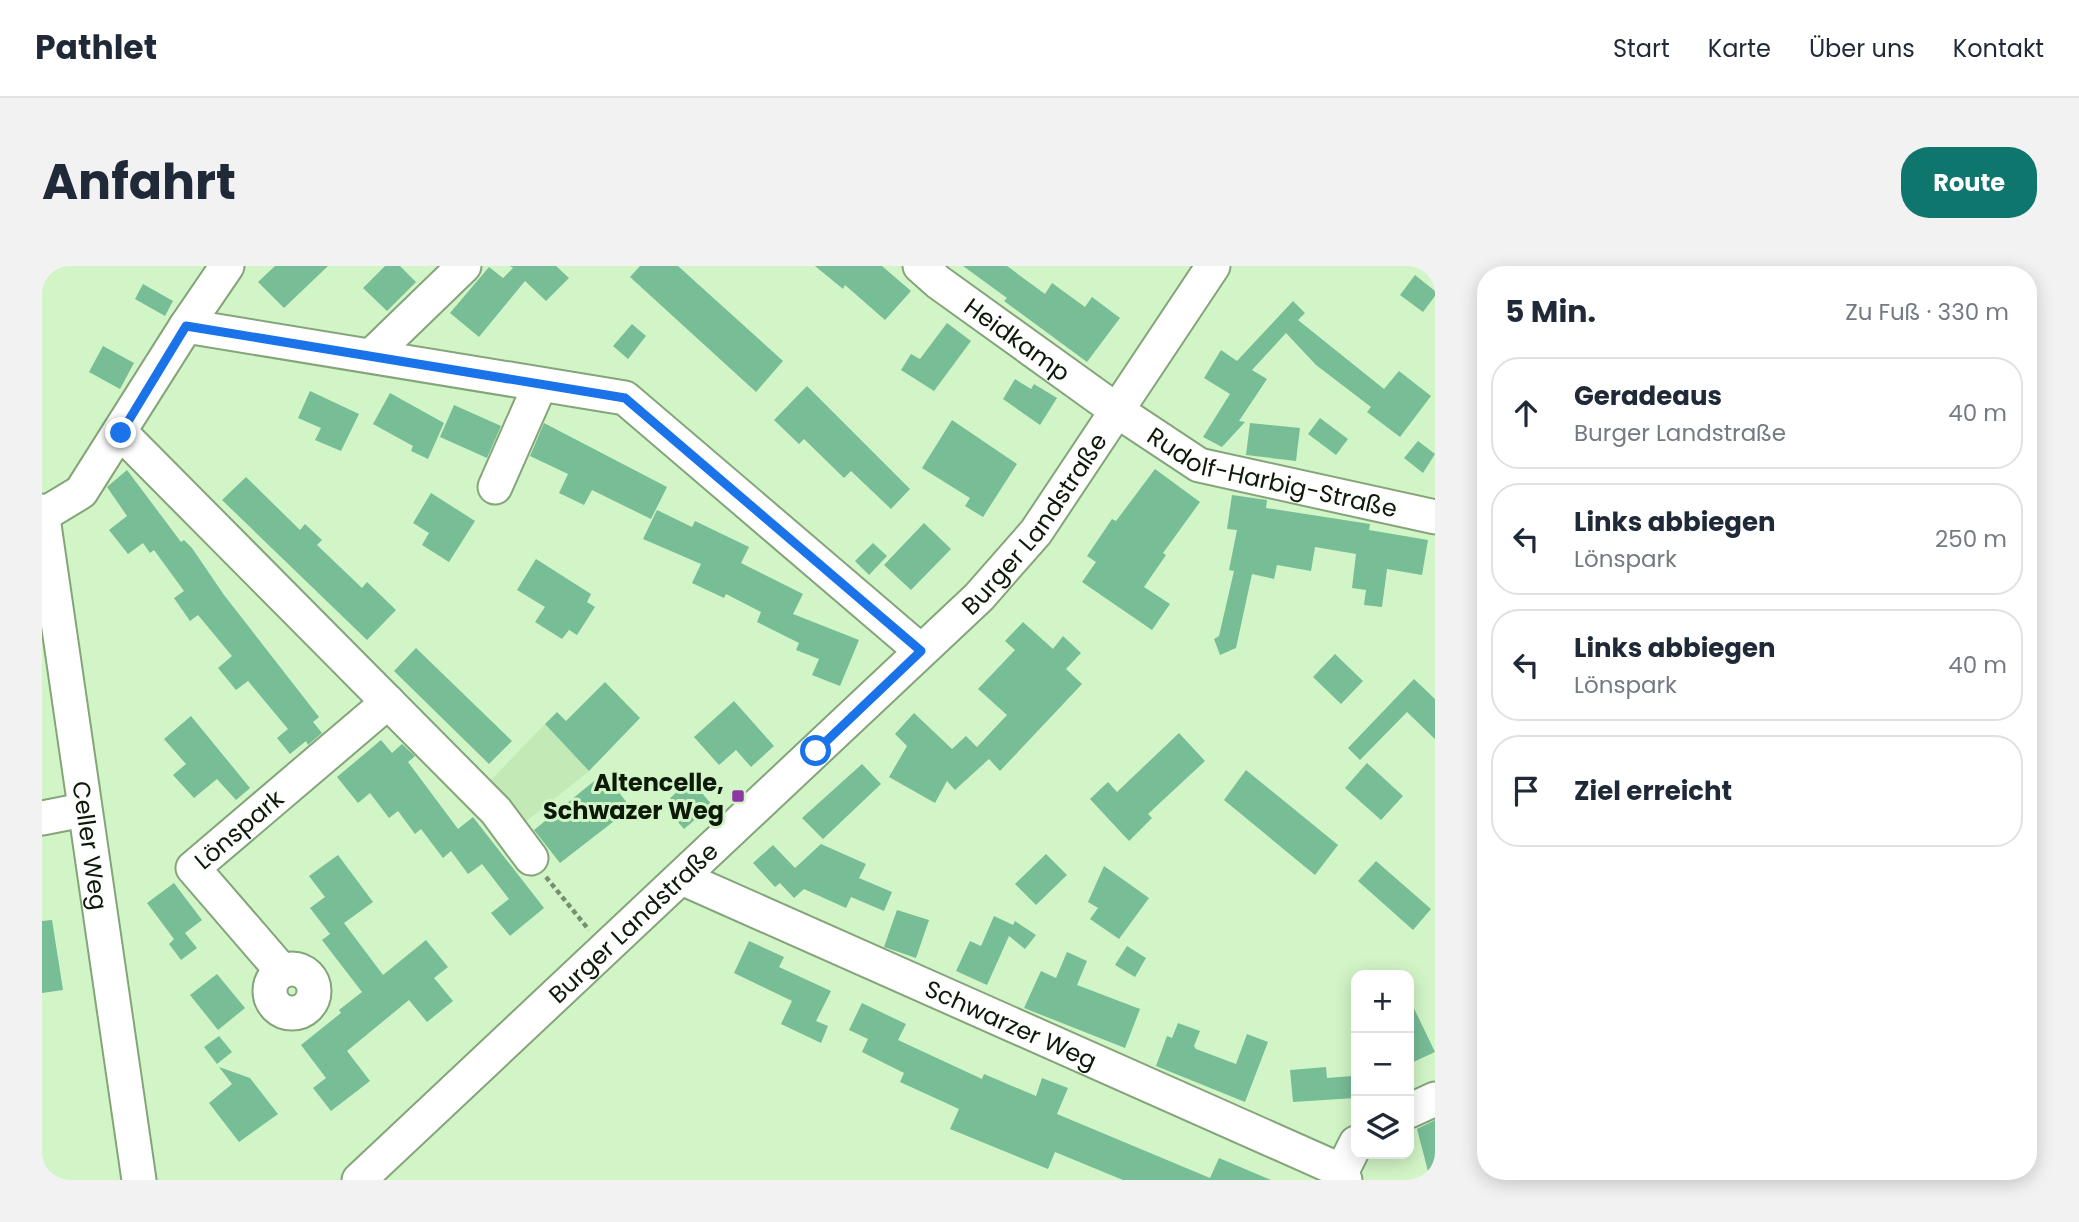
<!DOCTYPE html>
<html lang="de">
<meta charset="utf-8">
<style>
body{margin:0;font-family:Poppins,sans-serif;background:#f2f2f3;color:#1f2937}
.controls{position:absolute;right:21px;bottom:21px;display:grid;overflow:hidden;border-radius:14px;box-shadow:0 4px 18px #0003}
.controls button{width:63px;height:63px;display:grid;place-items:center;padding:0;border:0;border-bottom:2px solid #e0e1e3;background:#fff;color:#1f2937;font:35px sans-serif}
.stop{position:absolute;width:21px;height:21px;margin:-16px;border:5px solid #1a73e8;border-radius:50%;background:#fff}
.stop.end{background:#1a73e8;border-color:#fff;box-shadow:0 2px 7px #0008}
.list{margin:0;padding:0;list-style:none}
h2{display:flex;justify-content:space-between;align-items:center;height:91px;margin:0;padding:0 28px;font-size:30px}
h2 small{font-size:23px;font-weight:400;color:#747a83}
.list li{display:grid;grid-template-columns:46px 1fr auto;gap:21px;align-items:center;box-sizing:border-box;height:112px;margin:0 14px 14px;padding:0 14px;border:2px solid #e0e1e3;border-radius:28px}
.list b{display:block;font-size:26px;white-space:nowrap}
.list p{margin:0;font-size:23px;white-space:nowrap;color:#747a83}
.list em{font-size:23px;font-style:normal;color:#747a83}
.icon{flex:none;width:38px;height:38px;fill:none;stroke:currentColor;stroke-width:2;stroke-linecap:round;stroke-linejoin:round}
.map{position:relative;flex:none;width:1393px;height:914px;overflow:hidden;border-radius:28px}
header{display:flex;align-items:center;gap:42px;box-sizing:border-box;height:98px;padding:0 35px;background:#fff;border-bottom:2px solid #e0e1e3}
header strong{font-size:33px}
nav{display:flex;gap:38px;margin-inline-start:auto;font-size:24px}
.intro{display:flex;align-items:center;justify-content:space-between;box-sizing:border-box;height:168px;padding:0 42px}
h1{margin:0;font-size:49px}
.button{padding:18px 32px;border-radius:28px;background:#0f766e;color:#fff;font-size:24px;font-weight:700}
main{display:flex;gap:42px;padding:0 42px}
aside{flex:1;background:#fff;border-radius:28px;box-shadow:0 4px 18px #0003}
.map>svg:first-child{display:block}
.built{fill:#c2e9b6}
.building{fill:#77bd96}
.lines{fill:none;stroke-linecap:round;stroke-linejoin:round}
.minor-casing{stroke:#84a47a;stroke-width:37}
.path{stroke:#768f6e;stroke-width:4.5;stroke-dasharray:5 3.5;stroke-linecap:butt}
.minor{stroke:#fff;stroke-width:33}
.route{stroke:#1a73e8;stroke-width:9}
.poi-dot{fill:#8d37a4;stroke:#d2f5c7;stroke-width:2.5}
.labels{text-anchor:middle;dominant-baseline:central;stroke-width:6;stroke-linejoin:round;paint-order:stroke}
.street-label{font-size:24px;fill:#0d1909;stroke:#d2f5c7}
.poi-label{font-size:24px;font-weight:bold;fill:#0d1909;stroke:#d2f5c7;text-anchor:end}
</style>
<header>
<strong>Pathlet</strong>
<nav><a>Start</a><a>Karte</a><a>Über uns</a><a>Kontakt</a></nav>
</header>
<div class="intro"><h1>Anfahrt</h1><a class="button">Route</a></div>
<main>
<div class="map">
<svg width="1393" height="914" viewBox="0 0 1393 914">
<rect width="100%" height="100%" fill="#d2f5c7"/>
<polygon class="built" points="503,458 547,505 481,558 445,518"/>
<g class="building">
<polygon points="233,0 286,0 242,42 216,16"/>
<polygon points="343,0 358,0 374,16 345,45 321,22"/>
<polygon points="468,0 514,0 527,12 504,35 483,15 437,71 408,47 447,1 461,12 471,2"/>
<polygon points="598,0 636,0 741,95 714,126 588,11"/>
<polygon points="773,0 840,0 869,25 843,54 803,19 801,23"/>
<polygon points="921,0 965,0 1003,28 1010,17 1043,41 1050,31 1078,52 1045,96 962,35 965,32"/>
<polygon points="1373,9 1393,25 1393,30 1381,46 1358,29"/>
<polygon points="101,18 131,35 123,50 93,33"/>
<polygon points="1251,35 1263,47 1256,54 1342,123 1357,105 1389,130 1358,171 1325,146 1329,141 1274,99 1244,67 1210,104 1225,113 1197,155 1203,156 1180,181 1161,171 1188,128 1162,112 1179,84 1195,95"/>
<polygon points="905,57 929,75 892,125 859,104 869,88 878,93"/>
<polygon points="590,58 604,70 586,93 571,80"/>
<polygon points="61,80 92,97 78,123 47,106"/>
<polygon points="973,113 989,123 992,118 1015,132 998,159 961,133"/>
<polygon points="765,120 868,223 849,243 809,205 802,212 762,173 757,178 732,154"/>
<polygon points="268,125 317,148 299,185 273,174 279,162 256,152"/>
<polygon points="348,127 402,157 386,193 369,185 371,180 331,158"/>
<polygon points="412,139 459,160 445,192 398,171"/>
<polygon points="1278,152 1306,173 1294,189 1266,168"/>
<polygon points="910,154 975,198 941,251 923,240 928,232 880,202"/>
<polygon points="502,157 625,221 609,253 550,224 542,239 517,227 526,208 488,190"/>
<polygon points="1208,157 1258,162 1254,195 1204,189"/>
<polygon points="1376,175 1393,188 1381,207 1362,192"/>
<polygon points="1113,203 1158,236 1121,287 1124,289 1102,321 1128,338 1110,364 1040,316 1054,296 1045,290 1070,253 1074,255"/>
<polygon points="85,204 139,276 142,274 150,282 182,329 277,451 271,456 280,467 266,479 264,475 248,488 235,472 246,463 206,415 194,424 176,402 190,390 156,349 148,355 132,332 142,325 112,284 108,287 101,277 86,288 67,264 85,250 65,221"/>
<polygon points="204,211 258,264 263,258 280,274 275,279 320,322 325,316 354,344 325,374 180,234"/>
<polygon points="389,227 433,255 407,296 380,279 387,267 371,257"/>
<polygon points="1190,229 1225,234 1224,242 1328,258 1327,264 1386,274 1380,309 1345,303 1340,341 1322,339 1324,324 1310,322 1314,288 1273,281 1269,305 1235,299 1232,313 1210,308 1194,382 1178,389 1172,373 1177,370 1192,305 1187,304 1195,264 1185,263"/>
<polygon points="615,244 650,261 653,255 707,281 699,297 761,328 751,348 817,374 798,420 770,409 777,393 754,384 757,377 715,356 719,346 684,328 682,332 650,317 659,298 601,273"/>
<polygon points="882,257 909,283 869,324 842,299"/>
<polygon points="831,277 845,290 827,309 813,295"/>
<polygon points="494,293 549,328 545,336 553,341 535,369 527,364 520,373 493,356 503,341 475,324"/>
<polygon points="981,356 1011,383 1021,370 1039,387 1024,403 1040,418 958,505 947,493 913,524 905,515 893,537 847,511 865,480 853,468 872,447 910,483 924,470 935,481 965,449 936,423 973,384 963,375"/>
<polygon points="374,382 470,475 447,498 352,405"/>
<polygon points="1293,388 1321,415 1299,438 1271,411"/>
<polygon points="1372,413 1393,433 1393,473 1365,446 1318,494 1306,482"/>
<polygon points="563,416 598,452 547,505 503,458 515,446 524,455"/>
<polygon points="692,435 732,480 709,501 694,484 677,499 652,471"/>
<polygon points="149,450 208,522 194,534 175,513 152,532 131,509 144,498 122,473"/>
<polygon points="1137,467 1163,495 1106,548 1110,552 1087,575 1048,533 1066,516 1075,526"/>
<polygon points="339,474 350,487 360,478 373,490 366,496 416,563 431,551 502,642 468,670 449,647 467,633 440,598 426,608 409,585 401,592 379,563 373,568 356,545 347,552 328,527 316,537 295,511"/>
<polygon points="1325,497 1361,530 1339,554 1303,522"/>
<polygon points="820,498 839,518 781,573 760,552"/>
<polygon points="1204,504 1296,579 1273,609 1182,534"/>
<polygon points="562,507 589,542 518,597 492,564"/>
<polygon points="649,514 670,539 642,563 629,548 636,542 628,532"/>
<polygon points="779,578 824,598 817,612 850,626 842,645 809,631 804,642 762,623 752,632 738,617 733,621 711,597 731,579 753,602"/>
<polygon points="1004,588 1025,609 994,639 973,618"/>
<polygon points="296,589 331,636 302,657 341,709 384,674 406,701 392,712 411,735 385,756 367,734 305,785 328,815 289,845 271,822 284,812 259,779 299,747 297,744 320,726 280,674 288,668 268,642 283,631 267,610"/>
<polygon points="1334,595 1389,643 1371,664 1316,615"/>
<polygon points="1062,600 1107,632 1077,673 1048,653 1056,642 1046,636"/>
<polygon points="132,617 160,654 143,667 155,682 139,694 127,678 132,673 105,637"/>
<polygon points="855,644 887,654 874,692 842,681"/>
<polygon points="952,650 971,659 973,655 994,669 983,683 967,670 945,719 914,705 928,675 939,680"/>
<polygon points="10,654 21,724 0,727 0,655"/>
<polygon points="707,675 742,691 737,701 789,725 774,755 786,760 779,777 739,758 750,735 692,707"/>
<polygon points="1085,680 1104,692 1093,711 1073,699"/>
<polygon points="1025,686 1045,695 1035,719 1098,743 1083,782 982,742 999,705 1014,712"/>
<polygon points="175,708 203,742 176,764 148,729"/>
<polygon points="1367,732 1393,786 1367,798"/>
<polygon points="820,737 864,758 856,774 940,813 942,808 994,830 1000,812 1026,822 1015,848 1168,912 1177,892 1229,914 1081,914 1013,886 1006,903 908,863 917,843 858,816 862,807 820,786 826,773 807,764"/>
<polygon points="1136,757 1158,765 1152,780 1154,783 1194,798 1205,768 1226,776 1203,836 1114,800 1125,770 1130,772"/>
<polygon points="177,770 190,786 175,798 162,781"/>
<polygon points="177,801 208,812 236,848 197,876 167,837 190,818"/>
<polygon points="1284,801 1285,812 1311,810 1313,832 1251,836 1248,804"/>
<polygon points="1393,854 1393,908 1387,909 1375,863"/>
</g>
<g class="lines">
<g class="minor-casing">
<g id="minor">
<path id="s1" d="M878,0L896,16L1074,144L1157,199L1393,251"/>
<polyline points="144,60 185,0"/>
<polyline points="330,89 422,0"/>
<polyline points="79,167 454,545 489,592"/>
<polyline points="453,221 498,119"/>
<path id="s2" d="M0,245L97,914"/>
<polyline points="1,249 39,226 144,60 583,132 879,385"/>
<polyline points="0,552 41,544"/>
<path id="s3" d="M640,612L1300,905"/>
<circle cx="250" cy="725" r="22"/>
<path id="s4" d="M240,705L151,602L346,436"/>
<polyline points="1367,845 1393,833"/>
<path id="s5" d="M317,914L937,331L994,266L1171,0"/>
<polyline points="1303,914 1300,905 1314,877"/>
</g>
</g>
<polyline class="path" points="504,611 547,664"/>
<use href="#minor" class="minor"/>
</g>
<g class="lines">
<polyline class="route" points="79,167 144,60 583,132 879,385 774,485"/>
</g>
<rect class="poi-dot" x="689" y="523" width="14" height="14" rx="3.5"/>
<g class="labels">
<g class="street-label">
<text stroke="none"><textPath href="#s1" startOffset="122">Heidkamp</textPath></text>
<text stroke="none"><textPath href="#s1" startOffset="415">Rudolf-Harbig-Straße</textPath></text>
<text stroke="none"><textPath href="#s5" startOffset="943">Burger Landstraße</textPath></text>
<text stroke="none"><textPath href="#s4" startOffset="196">Lönspark</textPath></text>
<text stroke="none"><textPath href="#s2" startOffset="338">Celler Weg</textPath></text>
<text stroke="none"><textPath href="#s5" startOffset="376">Burger Landstraße</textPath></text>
<text stroke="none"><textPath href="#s3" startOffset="360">Schwarzer Weg</textPath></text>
</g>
<g class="poi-label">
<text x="682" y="516">Altencelle,<tspan x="682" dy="28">Schwazer Weg</tspan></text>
</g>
</g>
</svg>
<div class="controls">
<button>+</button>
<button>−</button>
<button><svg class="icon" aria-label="layers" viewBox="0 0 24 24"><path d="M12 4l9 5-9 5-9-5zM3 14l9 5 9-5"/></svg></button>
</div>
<div class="stop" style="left:774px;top:485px"></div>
<div class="stop end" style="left:79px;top:167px"></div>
</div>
<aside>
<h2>5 Min.<small>Zu Fuß · 330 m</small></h2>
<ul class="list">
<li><svg class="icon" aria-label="ahead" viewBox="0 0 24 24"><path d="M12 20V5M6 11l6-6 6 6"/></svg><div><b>Geradeaus</b><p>Burger Landstraße</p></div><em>40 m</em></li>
<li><svg class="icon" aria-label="left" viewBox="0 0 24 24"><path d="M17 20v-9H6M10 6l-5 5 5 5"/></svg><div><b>Links abbiegen</b><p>Lönspark</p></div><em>250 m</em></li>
<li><svg class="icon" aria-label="left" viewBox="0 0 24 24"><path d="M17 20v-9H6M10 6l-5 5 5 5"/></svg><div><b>Links abbiegen</b><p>Lönspark</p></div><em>40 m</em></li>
<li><svg class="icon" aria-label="arrive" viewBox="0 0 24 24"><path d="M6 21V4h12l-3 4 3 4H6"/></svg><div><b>Ziel erreicht</b></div></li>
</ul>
</aside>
</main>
